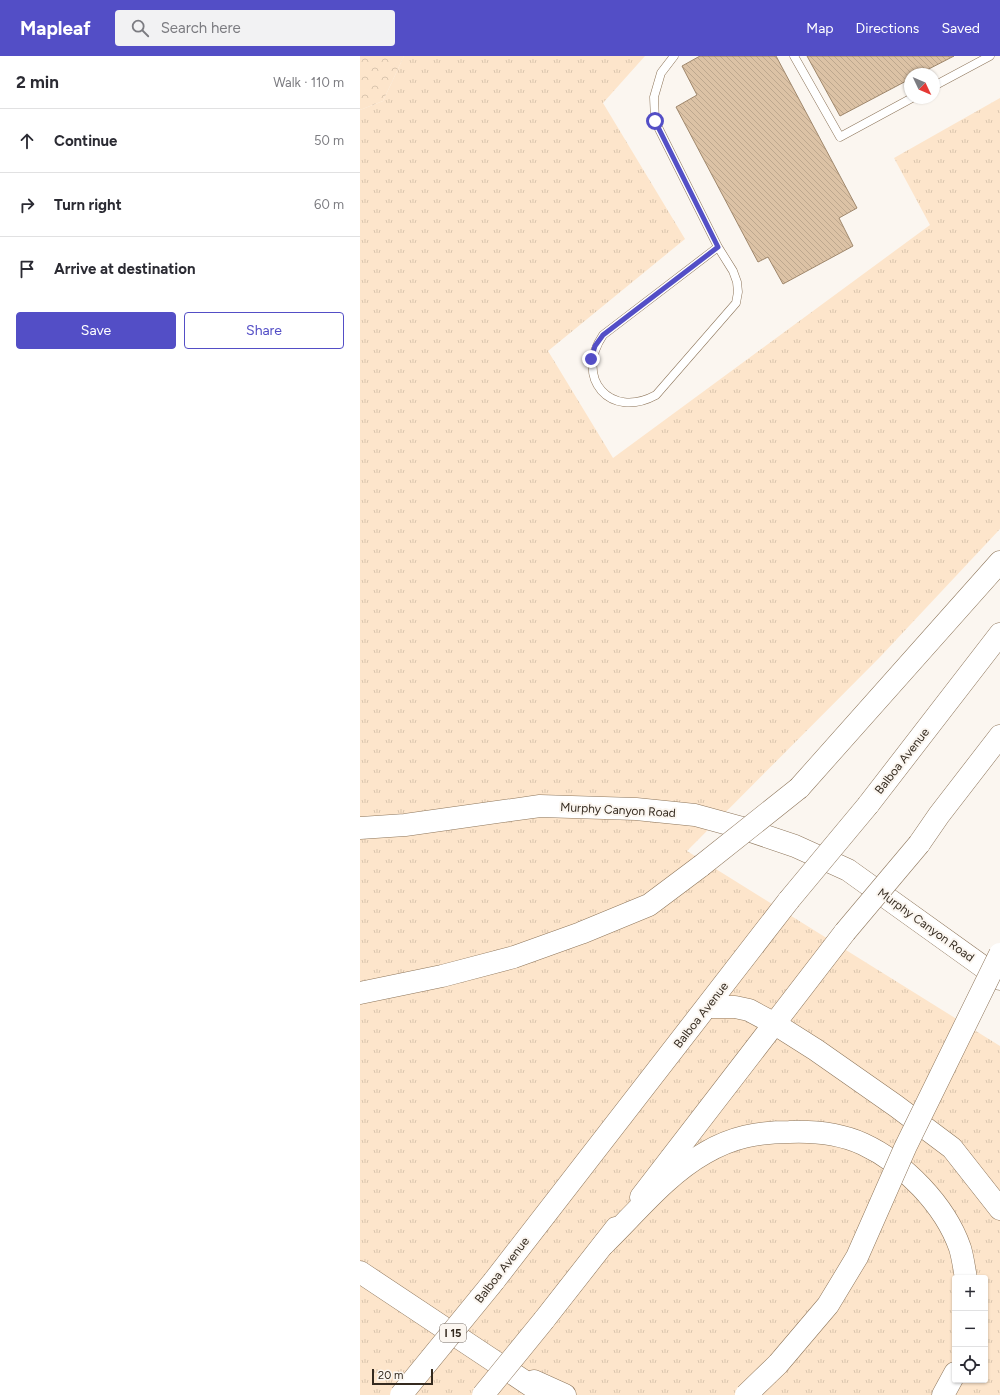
<!DOCTYPE html>
<meta charset="utf-8">
<style>
body{margin:0;font-family:Figtree,sans-serif;background:#f2f2f3;color:#2b2b33}
.controls{position:absolute;right:12px;bottom:12px;display:grid;overflow:hidden;border-radius:4px;box-shadow:0 1px 3px #0004}
.controls button{width:36px;height:36px;display:grid;place-items:center;padding:0;border:0;border-bottom:1px solid #e1e1e2;background:#fff;color:#2b2b33;font:20px sans-serif}
.compass{position:absolute;left:544px;top:12px;width:36px;height:36px;border-radius:50%;background:#fff;box-shadow:0 1px 3px #0004;rotate:134deg}
.scale{position:absolute;left:12px;bottom:10px;width:61px;box-sizing:border-box;padding-left:4px;border:2px solid #342a1f;border-top:0;font-size:11px;line-height:14px;white-space:nowrap;color:#342a1f;-webkit-text-stroke:3px #fbf6f0;paint-order:stroke}
.stop{position:absolute;width:12px;height:12px;margin:-9px;border:3px solid #534ec6;border-radius:50%;background:#fff}
.stop.end{background:#534ec6;border-color:#fff;box-shadow:0 1px 4px #0008}
.list{margin:0;padding:0;list-style:none}
h2{display:flex;justify-content:space-between;align-items:center;height:52px;margin:0;padding:0 16px;font-size:17px}
h2 small{font-size:13px;font-weight:400;color:#7c7c81}
.list li{display:grid;grid-template-columns:26px 1fr auto;gap:12px;align-items:center;box-sizing:border-box;height:64px;padding:0 16px;border-top:1px solid #e1e1e2}
.list b{display:block;font-size:15px;white-space:nowrap}
.list em{font-size:13px;font-style:normal;color:#7c7c81}
.actions{display:flex;gap:8px;padding:12px 16px}
.actions a{flex:1;padding:9px 0;border:1px solid #534ec6;border-radius:4px;text-align:center;font-size:14px;color:#534ec6}
.actions .main{background:#534ec6;color:#fff}
.icon{flex:none;width:22px;height:22px;fill:none;stroke:currentColor;stroke-width:2;stroke-linecap:round;stroke-linejoin:round}
.map{position:relative;flex:none;width:640px;height:1339px;overflow:hidden}
header{display:flex;align-items:center;gap:24px;box-sizing:border-box;height:56px;padding:0 20px;background:#534ec6;color:#fff}
header strong{font-size:19px}
nav{display:flex;gap:22px;margin-inline-start:auto;font-size:14px}
.search{width:280px;height:36px;background:#f2f2f3;display:flex;align-items:center;gap:10px;box-sizing:border-box;padding:0 14px;border-radius:4px;color:#7c7c81;font-size:15px}
main{display:flex}
aside{flex:1;background:#fff}
.map>svg:first-child{display:block}
.grass{fill:url(#grass-tufts);fill-rule:evenodd}
.forest{fill:url(#forest-crowns)}
.building{fill:url(#building-back-hatch);stroke:#9f876c}
.lines{fill:none;stroke-linecap:round;stroke-linejoin:round}
.service-casing{stroke:#8d755a;stroke-width:9}
.secondary-casing{stroke:#8d755a;stroke-width:23}
.motorway-casing{stroke:#8d755a;stroke-width:23}
.service{stroke:#fff;stroke-width:8}
.secondary{stroke:#fff;stroke-width:22}
.motorway{stroke:#fff;stroke-width:22}
.secondary-bridge-casing{stroke:#8d755a;stroke-width:23;stroke-linecap:butt}
.motorway-bridge-casing{stroke:#8d755a;stroke-width:23;stroke-linecap:butt}
.secondary-bridge{stroke:#fff;stroke-width:22}
.motorway-bridge{stroke:#fff;stroke-width:22}
.route{stroke:#534ec6;stroke-width:5}
.labels{text-anchor:middle;dominant-baseline:central;stroke-width:4;stroke-linejoin:round;paint-order:stroke}
.shield{fill:#fbf6f0;stroke:#70675e;stroke-width:1}
.shield-label{font-size:11px;font-weight:bold;fill:#342a1f}
.street-label{font-size:12px;fill:#342a1f;stroke:#fbf6f0}
</style>
<header>
<strong>Mapleaf</strong>
<div class="search"><svg class="icon" aria-label="search" viewBox="0 0 24 24"><circle cx="10" cy="10" r="6"/><path d="M15 15l6 6"/></svg>Search here</div>
<nav><a>Map</a><a>Directions</a><a>Saved</a></nav>
</header>
<main>
<aside>
<h2>2 min<small>Walk · 110 m</small></h2>
<ul class="list">
<li><svg class="icon" aria-label="ahead" viewBox="0 0 24 24"><path d="M12 20V5M6 11l6-6 6 6"/></svg><div><b>Continue</b></div><em>50 m</em></li>
<li><svg class="icon" aria-label="right" viewBox="0 0 24 24"><path d="M7 20v-9h11M14 6l5 5-5 5"/></svg><div><b>Turn right</b></div><em>60 m</em></li>
<li><svg class="icon" aria-label="arrive" viewBox="0 0 24 24"><path d="M6 21V4h12l-3 4 3 4H6"/></svg><div><b>Arrive at destination</b></div></li>
</ul>
<div class="actions"><a class="main">Save</a><a>Share</a></div>
</aside>
<div class="map">
<svg width="640" height="1339" viewBox="0 0 640 1339">
<defs>
<pattern id="grass-tufts" width="24" height="20" patternUnits="userSpaceOnUse"><rect width="24" height="20" fill="#fde5cb"/><path d="M3 7l-1-3M5 7V3M7 7l1-3M15 17l-1-3M17 17v-4M19 17l1-3" fill="none" stroke="#d9c5ae"/></pattern>
<pattern id="forest-crowns" width="20" height="18" patternUnits="userSpaceOnUse"><rect width="20" height="18" fill="#fde5cb"/><path d="M2 6a3 3 0 1 1 6 0M12 15a3 3 0 1 1 6 0" fill="none" stroke="#d9c5ae"/></pattern>
<pattern id="building-back-hatch" width="6" height="6" patternUnits="userSpaceOnUse"><rect width="6" height="6" fill="#dcc2a5"/><path d="M-1 5l2 2M0 0l6 6M5-1l2 2" fill="none" stroke="#bda78e"/></pattern>
</defs>
<rect width="100%" height="100%" fill="#fbf6f0"/>
<path class="grass" d="M44,0H285L243,47L325,183L188,295L253,402L570,169L534,102L640,42V473L520,601L327,795L640,990V1339H0V54L23,45ZM595,1222H625V1324H595Z"/>
<polygon class="forest" points="0,0 44,0 23,45 0,54"/>
<g class="building">
<polygon points="340,0 416,0 497,152 479,162 493,190 423,228 408,201 398,206 316,51 337,39 322,10"/>
<polygon points="447,0 594,0 559,18 550,18 550,23 480,60"/>
</g>
<g class="lines">
<g class="service-casing">
<g id="service">
<path d="M314,0L301,17L294,41L295,65L358,191L373,215L377,226L378,236L376,247L296,339C250,364 214,322 243,279L358,191"/>
<polyline points="434,0 480,81 552,42"/>
<polyline points="574,30 630,0"/>
</g>
</g>
<g class="secondary-casing">
<g id="secondary">
<polyline points="508,749 640,578"/>
<polyline points="0,772 45,769 180,750 276,753 335,759 379,771 435,790 488,814 640,923"/>
<polyline points="559,788 579,759 640,680"/>
<polyline points="281,1141 485,876"/>
<polyline points="134,1225 429,844"/>
<polyline points="184,1264 256,1172"/>
</g>
</g>
<g class="motorway-casing">
<g id="motorway">
<polyline points="439,732 640,506"/>
<polyline points="0,937 82,920 154,901 221,877 289,849 341,810"/>
<polyline points="347,951 375,951 389,954 415,968 456,994 536,1050 592,1092 640,1153"/>
<path d="M244,1188C276,1157 306,1119 345,1097C372,1081 398,1076 429,1076C454,1075 481,1078 503,1088C544,1107 585,1149 600,1192C603,1202 604,1212 606,1222"/>
<polyline points="0,1216 185,1339"/>
<polyline points="174,1325 205,1339"/>
<polyline points="583,1339 595,1317"/>
</g>
</g>
<use href="#service" class="service"/>
<use href="#secondary" class="secondary"/>
<use href="#motorway" class="motorway"/>
<g class="secondary-bridge-casing">
<g id="secondary-bridge">
<polyline points="429,844 508,749"/>
<polyline points="485,876 559,788"/>
<polyline points="41,1339 134,1225"/>
<polyline points="123,1339 184,1264"/>
</g>
</g>
<g class="motorway-bridge-casing">
<g id="motorway-bridge">
<polyline points="341,810 439,732"/>
<polyline points="386,1339 418,1308 468,1249 497,1201 545,1092 640,898"/>
</g>
</g>
<use href="#secondary-bridge" class="secondary-bridge"/>
<use href="#motorway-bridge" class="motorway-bridge"/>
</g>
<g class="lines">
<polyline class="route" points="231,303 235,290 243,279 358,191 295,65"/>
</g>
<g class="labels">
<rect class="shield" x="80" y="1268" width="26" height="18" rx="3"/>
<g class="shield-label">
<text x="93" y="1277">I 15</text>
</g>
<g class="street-label">
<text transform="translate(542 705) rotate(-52)">Balboa Avenue</text>
<text transform="translate(258 754) rotate(3)">Murphy Canyon Road</text>
<text transform="translate(566 869) rotate(36)">Murphy Canyon Road</text>
<text transform="translate(341 959) rotate(-52)">Balboa Avenue</text>
<text transform="translate(142 1214) rotate(-52)">Balboa Avenue</text>
</g>
</g>
</svg>
<div class="controls">
<button>+</button>
<button>−</button>
<button><svg class="icon" aria-label="locate" viewBox="0 0 24 24"><circle cx="12" cy="12" r="6"/><path d="M12 2v4M12 18v4M2 12h4M18 12h4"/></svg></button>
</div>
<svg class="compass" viewBox="-18 -18 36 36"><path d="M0-13l5 13h-10z" fill="#e53935"/><path d="M0 13l5-13h-10z" fill="#7c7c81"/></svg>
<div class="scale">20 m</div>
<div class="stop" style="left:295px;top:65px"></div>
<div class="stop end" style="left:231px;top:303px"></div>
</div>
</main>
